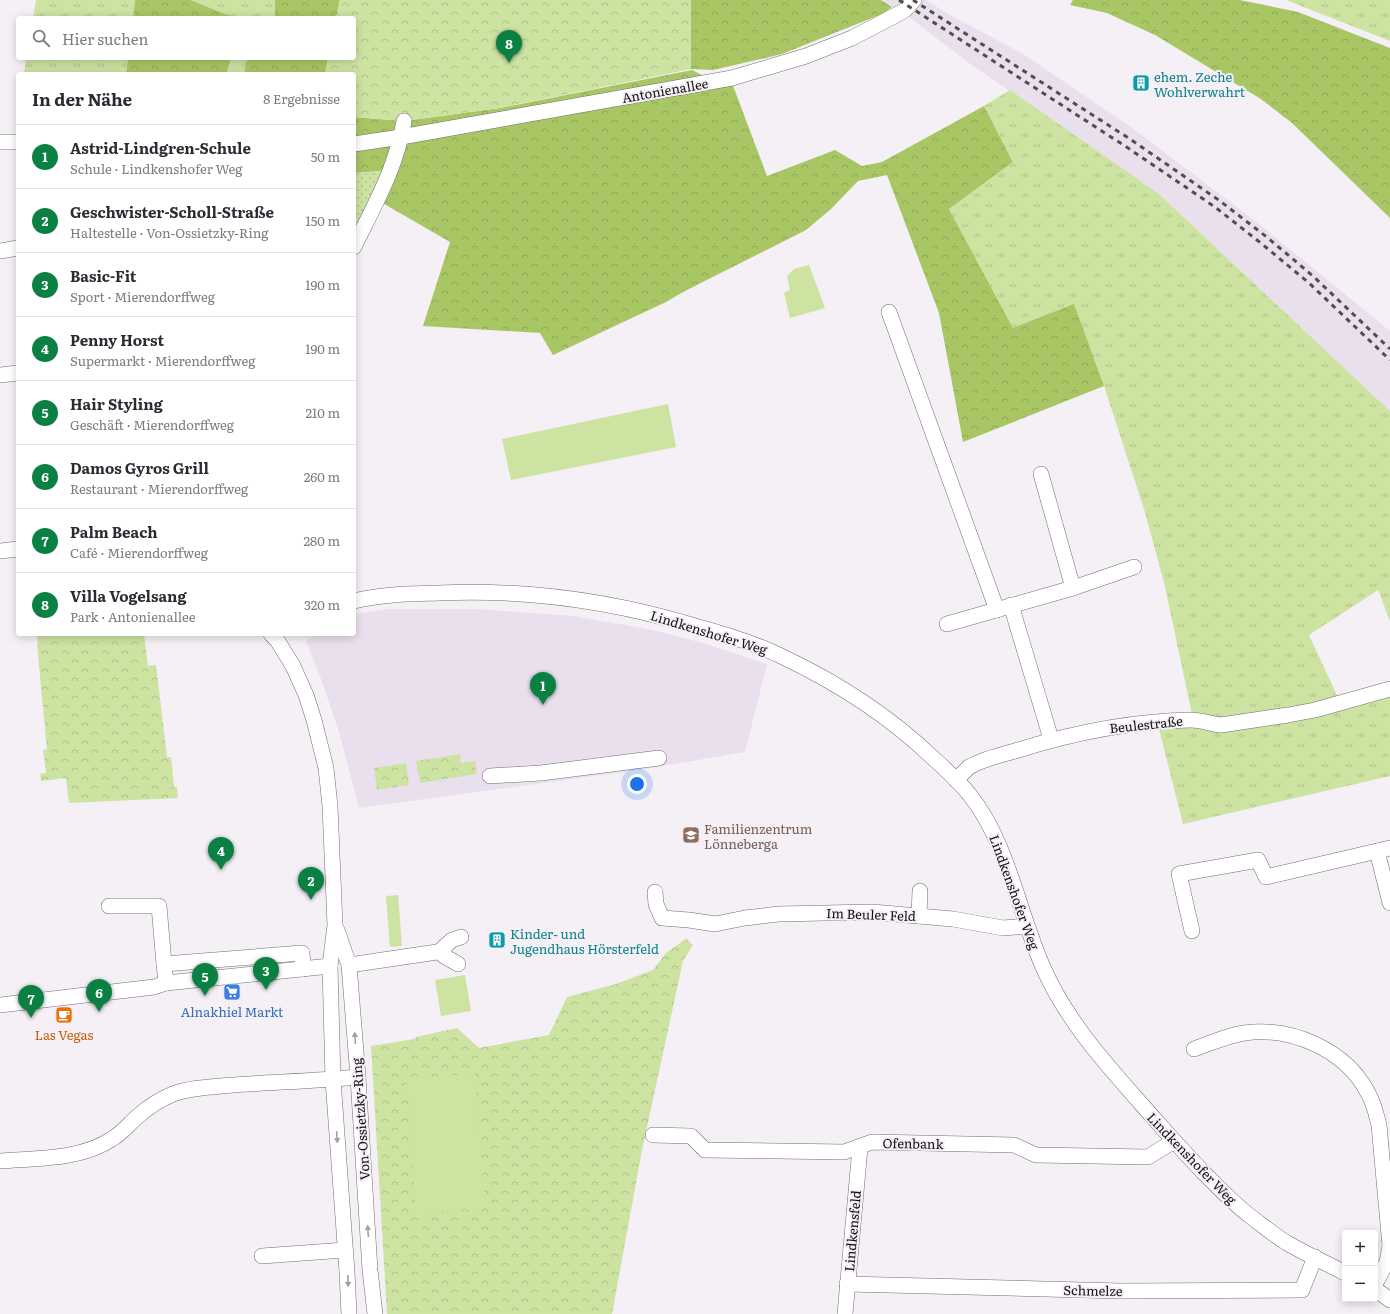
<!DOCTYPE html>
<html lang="de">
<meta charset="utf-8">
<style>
body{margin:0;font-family:Literata,serif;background:#f2f2f3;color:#2b2b33}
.controls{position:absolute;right:12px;bottom:12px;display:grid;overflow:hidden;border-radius:4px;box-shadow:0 2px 10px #0003}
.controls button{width:36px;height:36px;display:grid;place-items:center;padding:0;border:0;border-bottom:1px solid #e1e1e2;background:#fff;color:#2b2b33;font:20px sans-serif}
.you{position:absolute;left:637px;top:784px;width:14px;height:14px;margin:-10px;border:3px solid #fff;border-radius:50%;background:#1a73e8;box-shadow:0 0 0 6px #1a73e833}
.badge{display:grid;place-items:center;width:26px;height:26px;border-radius:50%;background:#0b8043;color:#fff;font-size:13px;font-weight:700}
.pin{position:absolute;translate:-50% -33px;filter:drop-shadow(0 1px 2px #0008)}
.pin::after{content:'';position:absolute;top:21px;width:14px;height:12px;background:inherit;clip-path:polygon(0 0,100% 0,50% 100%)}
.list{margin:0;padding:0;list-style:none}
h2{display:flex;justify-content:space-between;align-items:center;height:52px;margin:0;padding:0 16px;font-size:17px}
h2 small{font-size:13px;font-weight:400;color:#7c7c81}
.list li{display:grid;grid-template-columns:26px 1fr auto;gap:12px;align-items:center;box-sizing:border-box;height:64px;padding:0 16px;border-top:1px solid #e1e1e2}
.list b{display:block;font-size:15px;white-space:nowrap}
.list p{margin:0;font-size:13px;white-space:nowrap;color:#7c7c81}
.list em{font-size:13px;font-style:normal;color:#7c7c81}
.icon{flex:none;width:22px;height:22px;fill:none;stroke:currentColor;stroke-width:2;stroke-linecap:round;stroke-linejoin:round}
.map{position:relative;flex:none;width:1390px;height:1314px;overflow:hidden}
.search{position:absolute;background:#fff;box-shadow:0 2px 10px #0003;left:16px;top:16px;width:340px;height:44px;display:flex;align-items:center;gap:10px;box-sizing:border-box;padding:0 14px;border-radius:4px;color:#7c7c81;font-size:15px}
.panel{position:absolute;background:#fff;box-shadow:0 2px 10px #0003;left:16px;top:72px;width:340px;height:564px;border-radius:4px}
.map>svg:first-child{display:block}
.built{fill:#eae0ed}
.grass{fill:url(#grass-tufts)}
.forest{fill:url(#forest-crowns)}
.park{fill:url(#park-crowns)}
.garden{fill:url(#garden-dots)}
.pitch{fill:#cde3a2}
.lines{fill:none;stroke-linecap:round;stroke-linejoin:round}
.minor-casing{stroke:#726d73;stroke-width:16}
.minor{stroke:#fff;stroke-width:15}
.rail{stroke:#514e52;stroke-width:3;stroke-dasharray:5 5;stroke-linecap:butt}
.oneway{fill:#a1a0a1}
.labels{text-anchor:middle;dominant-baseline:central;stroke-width:4;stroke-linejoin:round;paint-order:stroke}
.culture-label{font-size:13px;fill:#0d838f;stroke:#f5eff6;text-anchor:start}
.street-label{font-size:13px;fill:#141215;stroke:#f5eff6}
.education-label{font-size:13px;fill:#785e54;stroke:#f5eff6;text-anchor:start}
.shop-label{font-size:13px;fill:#366cbe;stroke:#f5eff6}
.food-label{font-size:13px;fill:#c56008;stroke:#f5eff6}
</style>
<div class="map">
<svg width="1390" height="1314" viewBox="0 0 1390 1314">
<defs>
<pattern id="grass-tufts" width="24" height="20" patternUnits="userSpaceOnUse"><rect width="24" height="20" fill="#cde3a2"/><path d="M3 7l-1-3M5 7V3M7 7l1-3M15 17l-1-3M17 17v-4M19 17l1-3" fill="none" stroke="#afc28b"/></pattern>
<pattern id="forest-crowns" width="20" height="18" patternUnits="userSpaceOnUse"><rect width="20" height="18" fill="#a9c665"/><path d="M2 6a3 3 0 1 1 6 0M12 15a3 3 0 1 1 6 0" fill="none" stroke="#91a957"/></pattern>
<pattern id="park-crowns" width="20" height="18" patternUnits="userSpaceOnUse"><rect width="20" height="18" fill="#cde3a2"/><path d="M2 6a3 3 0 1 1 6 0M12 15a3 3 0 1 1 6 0" fill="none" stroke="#afc28b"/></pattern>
<pattern id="garden-dots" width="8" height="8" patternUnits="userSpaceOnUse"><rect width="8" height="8" fill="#cde3a2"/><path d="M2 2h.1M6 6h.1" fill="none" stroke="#afc28b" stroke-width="1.8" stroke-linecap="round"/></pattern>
</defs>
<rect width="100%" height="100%" fill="#f5eff6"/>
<g class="built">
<polygon points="881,0 926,0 950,15 1023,54 1131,127 1259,224 1390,331 1390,411 1159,194 969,63 905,14"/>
<polygon points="390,609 475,609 573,616 653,630 703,643 767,664 745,752 639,770 359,808 339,732 321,679 306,641 315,634 354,634 354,615 361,613"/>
</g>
<g class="grass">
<polygon points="36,0 135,0 133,18 33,18"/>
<polygon points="191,0 275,0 275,18 240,18 225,14"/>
<polygon points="1286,0 1390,0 1390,41"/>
<polygon points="26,58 128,58 126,74 24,74"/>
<polygon points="231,58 247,58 244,74 228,74"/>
<polygon points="1010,90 1159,194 1390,411 1390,621 1378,590 1309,635 1340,702 1390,684 1390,776 1183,824 1157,721 1193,719 1164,582 1144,509 1104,386 1074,305 1013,328 949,209 1013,162 984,106"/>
</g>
<g class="forest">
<polygon points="135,0 191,0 225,14 240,18 133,18"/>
<polygon points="275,0 340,0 336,18 275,18"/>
<polygon points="691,0 881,0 892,7 882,14 782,54 713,70 691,69"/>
<polygon points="1073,0 1240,0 1298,12 1390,48 1390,218 1292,123 1261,99 1155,35 1107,13 1070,5"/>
<polygon points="128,58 231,58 227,74 126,74"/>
<polygon points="247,58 328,58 325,74 244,74"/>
<polygon points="692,70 714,81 732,83 767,176 835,150 862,166 882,162 984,106 1013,162 949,209 1013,328 1074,304 1104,386 963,442 939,313 887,175 858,181 831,209 806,230 683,292 666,302 553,355 540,333 423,326 450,242 374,198 383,171 354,173 354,117 404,121 500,108"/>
</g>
<g class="park">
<polygon points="340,0 691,0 691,69 499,108 404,121 354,117 354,74 325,74 328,58 354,58 354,18 336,18"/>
<polygon points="37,634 144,634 148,666 156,665 167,757 171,757 174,787 177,787 178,798 69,803 66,778 41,781 40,774 46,773 43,750 47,749 37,645 38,645"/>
<polygon points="460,754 461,763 475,761 477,774 420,783 416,761"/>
<polygon points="406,763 409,785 377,790 374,768"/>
<polygon points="686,939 693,945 683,961 642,1150 612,1314 387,1314 371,1046 415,1039 416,1037 457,1028 479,1048 549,1035 567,997 616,984 653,970 666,953"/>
</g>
<polygon class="garden" points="383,171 354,236 354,173"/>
<g class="pitch">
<polygon points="809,265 825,308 790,318 784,293 790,290 787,276 794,269"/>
<polygon points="668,404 676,447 511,480 502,439"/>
<polygon points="398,895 402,946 390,947 386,896"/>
<polygon points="465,975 471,1011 441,1016 435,980"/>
<polygon points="475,1074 485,1208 416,1213 407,1079"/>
</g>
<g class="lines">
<g class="minor-casing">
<g id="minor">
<polyline points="0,142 18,142"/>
<polyline points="354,144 401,137 732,78 806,56 852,38 900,13 905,10 914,0"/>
<path d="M354,247C374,206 397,166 404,121"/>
<polyline points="0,251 18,248"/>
<polyline points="889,312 997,610"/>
<polyline points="0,375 18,373"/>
<polyline points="1041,474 1073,588"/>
<polyline points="0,551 18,549"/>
<path d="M354,601C382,594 410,594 438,593C525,589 612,601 695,626C725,634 754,643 781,656C836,682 888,715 932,757C945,769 959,781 969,794C1008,842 1018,911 1043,967C1069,1027 1116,1075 1159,1124C1173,1140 1188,1156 1203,1172C1218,1187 1233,1203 1250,1216C1262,1225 1274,1235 1287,1243C1306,1254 1326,1263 1345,1273"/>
<polyline points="1011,605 1051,739"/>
<polyline points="947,624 1073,588 1134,567"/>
<polyline points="271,634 277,640 293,666 306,695 314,720 326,768 330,806 335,925 330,966 333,1080 347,1272 349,1314"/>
<polyline points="490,776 541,773 659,758"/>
<path d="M956,780C960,776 965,771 969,767C983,759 1000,755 1015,751C1072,733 1131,721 1191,720C1201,720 1211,724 1221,725L1288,715L1315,710L1390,689"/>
<polyline points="1377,851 1390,903"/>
<polyline points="655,892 656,904 662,918 689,920 715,924 745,918 778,914 872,912 953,919 1003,928 1026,926"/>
<polyline points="109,906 159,906 164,964"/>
<polyline points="919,916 920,891"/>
<polyline points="337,930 349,965 358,1077 370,1270 375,1314"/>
<polyline points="1192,931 1179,874 1258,860 1266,877 1390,848"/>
<polyline points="458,964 444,956 443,948 452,940 461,937"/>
<polyline points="349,965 444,951"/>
<polyline points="166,983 164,964 302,953 303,969"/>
<polyline points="0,1005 154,987 166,983 330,966"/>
<path d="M1194,1049C1211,1043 1226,1036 1244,1033C1291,1026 1346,1050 1368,1093C1374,1103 1376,1114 1379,1125L1390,1246L1387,1262L1375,1284"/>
<polyline points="653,1135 691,1136 705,1150 844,1152 872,1142 968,1144 1014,1145 1036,1155 1148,1157 1174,1141"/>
<path d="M0,1161C37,1158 80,1160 112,1139C122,1133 129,1124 137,1117C147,1108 161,1099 173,1094C192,1087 214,1087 233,1085C275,1082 316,1081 358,1077"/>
<polyline points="262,1256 345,1250"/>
<polyline points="847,1284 1121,1291 1302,1290 1315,1257"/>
<polyline points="1375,1289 1390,1300"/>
<polyline points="845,1314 860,1148"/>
</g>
</g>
<use href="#minor" class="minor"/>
<g class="rail">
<polyline points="899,0 1125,146 1215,207 1262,244 1309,283 1390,360"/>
<polyline points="913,0 1130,139 1220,201 1268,238 1314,277 1390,349"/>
</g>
</g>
<defs><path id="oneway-solid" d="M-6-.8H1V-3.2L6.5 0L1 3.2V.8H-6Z"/></defs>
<g class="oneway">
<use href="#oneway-solid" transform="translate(355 1038) rotate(-94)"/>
<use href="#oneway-solid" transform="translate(337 1137) rotate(86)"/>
<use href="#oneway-solid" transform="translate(368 1231) rotate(-94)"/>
<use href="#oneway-solid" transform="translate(348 1281) rotate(88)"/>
</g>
<defs>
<g id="building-square" transform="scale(0.9)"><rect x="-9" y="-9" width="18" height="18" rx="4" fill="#0f9aa8" stroke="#f5eff6"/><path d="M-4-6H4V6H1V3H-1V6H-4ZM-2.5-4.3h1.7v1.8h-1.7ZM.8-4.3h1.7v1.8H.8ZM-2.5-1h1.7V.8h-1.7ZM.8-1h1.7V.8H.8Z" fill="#fff"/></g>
<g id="school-square" transform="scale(0.9)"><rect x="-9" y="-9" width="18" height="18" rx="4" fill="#8d6e63" stroke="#f5eff6"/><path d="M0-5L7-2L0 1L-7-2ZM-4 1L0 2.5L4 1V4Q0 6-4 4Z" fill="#fff"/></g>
<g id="supermarket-square" transform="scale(0.9)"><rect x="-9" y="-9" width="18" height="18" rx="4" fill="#3f7fe0" stroke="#f5eff6"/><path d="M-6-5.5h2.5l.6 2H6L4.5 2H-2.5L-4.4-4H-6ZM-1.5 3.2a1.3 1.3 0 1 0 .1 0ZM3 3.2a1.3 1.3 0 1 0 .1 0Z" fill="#fff"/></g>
<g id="cafe-square" transform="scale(0.9)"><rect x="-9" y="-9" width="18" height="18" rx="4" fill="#e8710a" stroke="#f5eff6"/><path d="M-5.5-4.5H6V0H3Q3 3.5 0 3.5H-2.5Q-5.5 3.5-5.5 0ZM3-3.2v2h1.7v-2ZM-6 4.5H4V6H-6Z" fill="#fff"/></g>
</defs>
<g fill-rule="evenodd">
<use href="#building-square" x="1141" y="83"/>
<use href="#school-square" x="691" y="835"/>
<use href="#building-square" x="497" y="940"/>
<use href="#supermarket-square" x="232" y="992"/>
<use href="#cafe-square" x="64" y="1015"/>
</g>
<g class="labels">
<g class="culture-label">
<text x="1154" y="76">ehem. Zeche<tspan x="1154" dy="15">Wohlverwahrt</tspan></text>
<text x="510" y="933">Kinder- und<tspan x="510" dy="15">Jugendhaus Hörsterfeld</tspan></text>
</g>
<g class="street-label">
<text transform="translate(665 90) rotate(-10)">Antonienallee</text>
<text transform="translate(709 632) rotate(17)">Lindkenshofer Weg</text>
<text transform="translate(1146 724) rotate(-6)">Beulestraße</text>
<text transform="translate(1015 892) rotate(70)">Lindkenshofer Weg</text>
<text transform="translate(871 914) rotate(2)">Im Beuler Feld</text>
<text transform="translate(360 1119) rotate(-94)">Von-Ossietzky-Ring</text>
<text transform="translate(913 1143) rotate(1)">Ofenbank</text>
<text transform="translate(1192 1158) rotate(46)">Lindkenshofer Weg</text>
<text transform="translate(852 1231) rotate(-85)">Lindkensfeld</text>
<text transform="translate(1093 1290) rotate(1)">Schmelze</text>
</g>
<g class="education-label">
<text x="704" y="828">Familienzentrum<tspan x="704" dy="15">Lönneberga</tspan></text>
</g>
<g class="shop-label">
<text x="232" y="1011">Alnakhiel Markt</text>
</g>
<g class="food-label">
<text x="64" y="1034">Las Vegas</text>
</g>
</g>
</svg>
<div class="controls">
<button>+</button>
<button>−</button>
</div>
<div class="you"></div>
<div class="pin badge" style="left:543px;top:705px">1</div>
<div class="pin badge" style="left:311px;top:900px">2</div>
<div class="pin badge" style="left:266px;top:990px">3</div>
<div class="pin badge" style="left:221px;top:870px">4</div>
<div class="pin badge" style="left:205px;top:996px">5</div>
<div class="pin badge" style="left:99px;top:1012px">6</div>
<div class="pin badge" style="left:31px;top:1018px">7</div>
<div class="pin badge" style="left:509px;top:63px">8</div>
<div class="search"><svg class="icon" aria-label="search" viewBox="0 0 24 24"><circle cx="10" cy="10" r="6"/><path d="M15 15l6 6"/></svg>Hier suchen</div>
<section class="panel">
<h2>In der Nähe<small>8 Ergebnisse</small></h2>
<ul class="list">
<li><span class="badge">1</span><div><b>Astrid-Lindgren-Schule</b><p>Schule · Lindkenshofer Weg</p></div><em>50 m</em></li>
<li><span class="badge">2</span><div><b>Geschwister-Scholl-Straße</b><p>Haltestelle · Von-Ossietzky-Ring</p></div><em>150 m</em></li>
<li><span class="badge">3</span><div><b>Basic-Fit</b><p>Sport · Mierendorffweg</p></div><em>190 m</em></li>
<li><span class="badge">4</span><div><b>Penny Horst</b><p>Supermarkt · Mierendorffweg</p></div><em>190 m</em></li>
<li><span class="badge">5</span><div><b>Hair Styling</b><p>Geschäft · Mierendorffweg</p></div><em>210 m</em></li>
<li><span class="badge">6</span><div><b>Damos Gyros Grill</b><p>Restaurant · Mierendorffweg</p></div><em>260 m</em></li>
<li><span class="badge">7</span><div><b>Palm Beach</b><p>Café · Mierendorffweg</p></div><em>280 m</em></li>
<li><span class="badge">8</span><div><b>Villa Vogelsang</b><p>Park · Antonienallee</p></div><em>320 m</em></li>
</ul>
</section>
</div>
